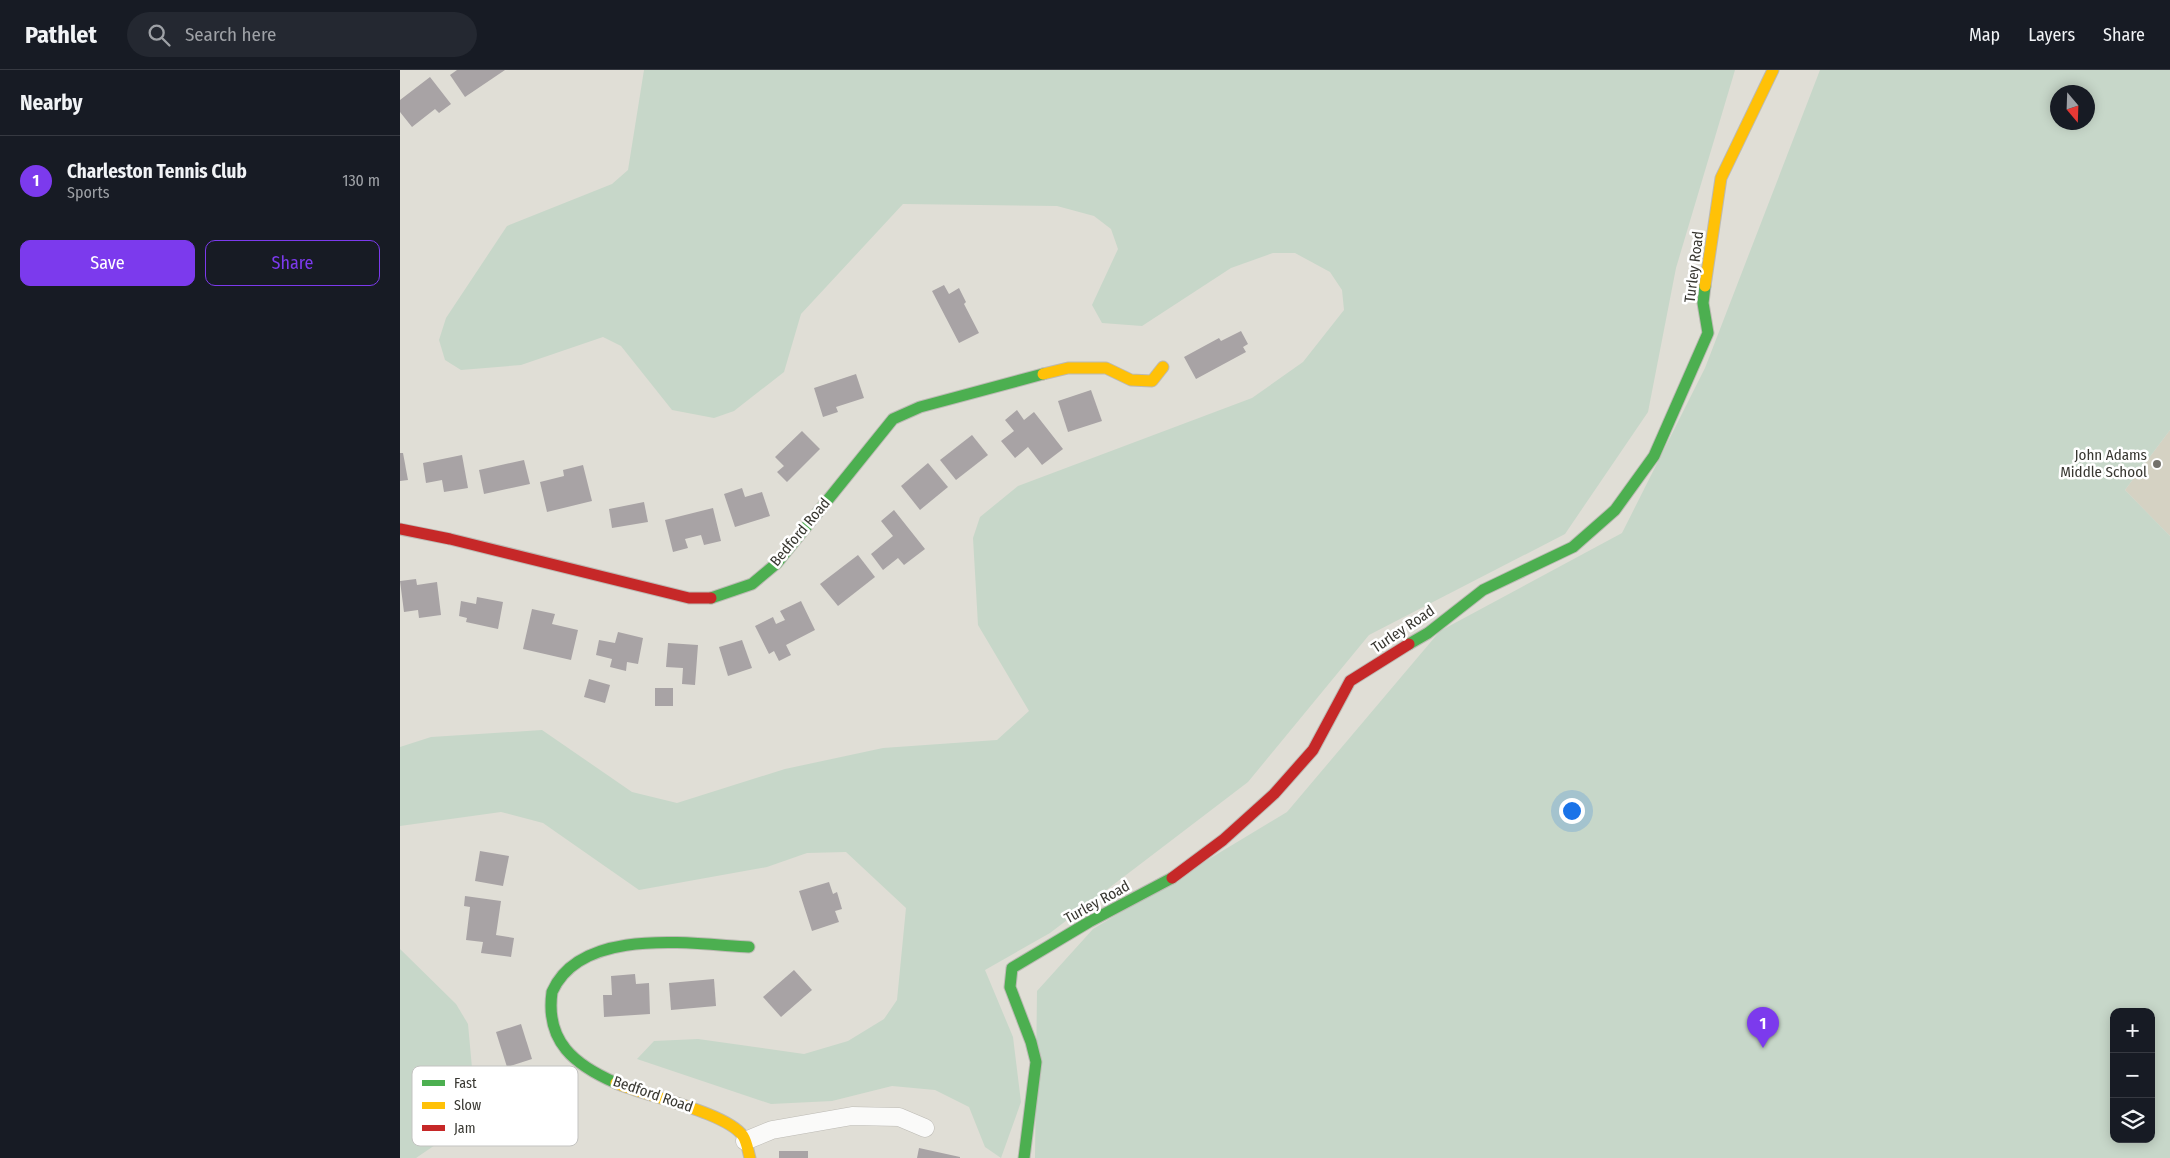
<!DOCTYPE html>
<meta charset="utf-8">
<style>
body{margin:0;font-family:"Fira Sans Condensed",sans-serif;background:#242831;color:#f1f3f6}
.controls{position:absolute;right:15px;bottom:15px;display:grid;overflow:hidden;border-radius:10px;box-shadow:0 2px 12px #0003}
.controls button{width:45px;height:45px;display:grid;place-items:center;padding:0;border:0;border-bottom:1px solid #363941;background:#171b24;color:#f1f3f6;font:25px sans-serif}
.compass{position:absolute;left:1650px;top:15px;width:45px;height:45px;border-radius:50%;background:#171b24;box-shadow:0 2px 12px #0003;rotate:161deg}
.you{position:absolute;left:1171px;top:740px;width:18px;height:18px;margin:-12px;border:4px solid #fff;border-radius:50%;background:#1a73e8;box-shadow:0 0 0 8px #1a73e833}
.badge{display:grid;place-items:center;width:32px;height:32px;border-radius:50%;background:#7c3aed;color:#fff;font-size:16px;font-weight:700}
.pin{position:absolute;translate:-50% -41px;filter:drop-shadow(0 1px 2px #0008)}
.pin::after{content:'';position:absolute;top:26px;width:18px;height:15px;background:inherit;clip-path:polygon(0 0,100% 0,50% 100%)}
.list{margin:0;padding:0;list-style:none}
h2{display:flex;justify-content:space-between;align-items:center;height:65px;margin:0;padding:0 20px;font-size:21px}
h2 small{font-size:16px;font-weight:400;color:#9ea1a6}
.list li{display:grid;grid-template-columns:32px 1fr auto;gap:15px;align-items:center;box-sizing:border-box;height:90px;padding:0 20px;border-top:1px solid #363941}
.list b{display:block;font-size:19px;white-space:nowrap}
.list p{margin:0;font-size:16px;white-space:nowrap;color:#9ea1a6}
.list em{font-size:16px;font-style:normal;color:#9ea1a6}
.actions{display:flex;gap:10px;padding:15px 20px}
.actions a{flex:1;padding:11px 0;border:1px solid #7c3aed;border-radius:10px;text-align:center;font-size:18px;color:#7c3aed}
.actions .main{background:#7c3aed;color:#fff}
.icon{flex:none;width:28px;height:28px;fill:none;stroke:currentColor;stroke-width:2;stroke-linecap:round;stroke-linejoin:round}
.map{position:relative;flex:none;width:1770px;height:1088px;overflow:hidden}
header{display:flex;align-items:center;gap:30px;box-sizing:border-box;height:70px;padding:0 25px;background:#171b24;border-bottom:1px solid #363941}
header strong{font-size:24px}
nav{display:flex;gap:28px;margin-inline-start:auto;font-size:18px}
.search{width:350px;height:45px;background:#242831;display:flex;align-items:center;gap:12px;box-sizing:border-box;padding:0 18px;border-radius:28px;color:#9ea1a6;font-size:19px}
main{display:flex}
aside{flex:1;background:#171b24}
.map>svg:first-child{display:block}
.built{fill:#d5d2c3}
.green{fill:#c7d7c9;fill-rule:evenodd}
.building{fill:#a8a3a5}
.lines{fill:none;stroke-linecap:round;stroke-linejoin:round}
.street-casing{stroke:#bcbab4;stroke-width:19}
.fast-casing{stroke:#bcbab4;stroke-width:13}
.slow-casing{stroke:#bcbab4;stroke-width:13}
.jam-casing{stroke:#bcbab4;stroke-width:13}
.street{stroke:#fafaf9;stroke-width:18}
.fast{stroke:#4caf50;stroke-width:11}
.slow{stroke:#ffc107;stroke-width:11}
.jam{stroke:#c62828;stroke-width:11}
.poi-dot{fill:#73716b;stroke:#fff;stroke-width:2}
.labels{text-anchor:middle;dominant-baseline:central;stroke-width:5;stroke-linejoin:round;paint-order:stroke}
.street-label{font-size:15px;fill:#383731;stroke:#fff}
.poi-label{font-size:15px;fill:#383731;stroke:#fff;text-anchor:end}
.key{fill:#fff;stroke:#c3c3c1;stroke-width:1}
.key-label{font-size:14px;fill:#383731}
</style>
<header>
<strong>Pathlet</strong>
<div class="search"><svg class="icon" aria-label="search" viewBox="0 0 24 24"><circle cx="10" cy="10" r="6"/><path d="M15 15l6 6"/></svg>Search here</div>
<nav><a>Map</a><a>Layers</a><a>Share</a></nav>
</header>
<main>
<aside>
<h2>Nearby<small></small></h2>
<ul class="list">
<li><span class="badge">1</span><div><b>Charleston Tennis Club</b><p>Sports</p></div><em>130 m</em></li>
</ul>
<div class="actions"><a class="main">Save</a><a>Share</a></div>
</aside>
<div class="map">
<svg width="1770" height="1088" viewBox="0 0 1770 1088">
<rect width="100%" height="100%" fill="#e0ded6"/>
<polygon class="built" points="1770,360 1770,466 1725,420"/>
<g class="green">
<polygon points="244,0 1335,0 1276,198 1248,342 1165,464 969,565 848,712 650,863 585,900 613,967 621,1032 601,1088 585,1077 569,1037 535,1020 492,1016 432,1031 371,1034 237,989 254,971 298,969 404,984 448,971 484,949 497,930 506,838 446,782 407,783 367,797 239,820 143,753 101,742 0,756 0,677 31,667 142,660 232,722 277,733 385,699 483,678 597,670 629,641 578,555 573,468 580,447 618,416 852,328 903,292 944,240 942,220 930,202 895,183 873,183 831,198 742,256 702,253 692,235 718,179 711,159 694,146 657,136 503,134 401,244 384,302 334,341 314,348 272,340 221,276 203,267 121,295 61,300 45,290 39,270 46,248 107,156 212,114 228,100"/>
<path d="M1420,0H1770V360L1725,420L1770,466V1088H635L637,921L693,859L887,742L1040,561L1222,463L1305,298ZM1658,22H1688V52H1658ZM1714,942H1751V1069H1714Z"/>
<polygon points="0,879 56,934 68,954 72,998 85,1041 16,1088 0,1088"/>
</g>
<g class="building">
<polygon points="57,0 105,0 65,27 50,5"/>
<polygon points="30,7 51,34 39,43 35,39 12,57 0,42 0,30"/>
<polygon points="544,215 549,224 559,218 566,232 564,234 579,263 559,273 532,221"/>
<polygon points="841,261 848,274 843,277 846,282 796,309 784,287 819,268 821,271"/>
<polygon points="456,304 464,328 436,337 438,342 423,347 414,318"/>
<polygon points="691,320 702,351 668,362 658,331"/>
<polygon points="617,340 624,350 634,342 663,379 642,395 628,377 615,388 601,371 614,361 605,350"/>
<polygon points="402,361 420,379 387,412 377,402 384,396 375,387"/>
<polygon points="572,365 588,385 556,410 540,390"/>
<polygon points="0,383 3,383 8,410 0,411"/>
<polygon points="62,385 68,418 44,422 42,410 26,413 23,393"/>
<polygon points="124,390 130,414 84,424 79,400"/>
<polygon points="528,393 548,417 520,440 501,416"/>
<polygon points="183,395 192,431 147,442 140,412 164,406 163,400"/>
<polygon points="342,418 345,427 362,422 370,446 335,457 324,424"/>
<polygon points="244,432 248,452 212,458 209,439"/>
<polygon points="313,438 321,471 304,475 301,465 285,469 288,478 273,482 265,450"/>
<polygon points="494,440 525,479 504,495 498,488 483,500 471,484 493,466 481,451"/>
<polygon points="458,485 475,507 438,536 420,514"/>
<polygon points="16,509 17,515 37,512 41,545 19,548 18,540 4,542 0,511"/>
<polygon points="77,527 103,532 98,559 66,552 67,548 59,546 61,531 76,534"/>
<polygon points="401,531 415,560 386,575 391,585 379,591 374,581 369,584 355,556 373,547 376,554 385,550 380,541"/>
<polygon points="132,539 155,544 152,554 178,560 171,590 123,579"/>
<polygon points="218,562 243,568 238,594 227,592 226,601 210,597 212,589 196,585 199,570 215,573"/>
<polygon points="342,570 352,598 328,606 319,577"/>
<polygon points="268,573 298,575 295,615 282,614 283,598 266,597"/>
<polygon points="189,609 210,615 205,633 184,627"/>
<rect x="255" y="618" width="18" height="18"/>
<polygon points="80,781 109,786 103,816 75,811"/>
<polygon points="429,812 433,824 437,822 442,839 435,841 439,852 412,861 399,821"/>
<polygon points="65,826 101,831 96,865 114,868 111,887 81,883 83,872 66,870 70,837 64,836"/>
<polygon points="394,900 412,920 381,947 363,927"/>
<polygon points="235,904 236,914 249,913 250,944 204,947 203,925 212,925 211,906"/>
<polygon points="314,909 316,936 271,940 269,913"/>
<polygon points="121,954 132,989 107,997 96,962"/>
<polygon points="519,1078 560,1087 560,1088 517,1088"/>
<rect x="379" y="1081" width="29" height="7"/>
</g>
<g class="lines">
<g class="street-casing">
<polyline id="street" points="345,1071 372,1060 452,1046 499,1047 525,1058"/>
</g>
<g class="fast-casing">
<g id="fast">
<polyline points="311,528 352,514 377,493 493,349 520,337 643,304"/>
<polyline points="1009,574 1028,563 1083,520 1173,477 1215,440 1254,386 1308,263 1303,233 1305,216"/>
<path d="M216,1013C175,995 145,972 152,922C181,856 292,874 349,877"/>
<polyline points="624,1088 636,992 631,972 610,917 612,898 689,852 772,808"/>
</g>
</g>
<g class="slow-casing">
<g id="slow">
<polyline points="1305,216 1321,108 1373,0"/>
<polyline points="643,304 668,298 706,298 731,310 752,311 763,297"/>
<path d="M216,1013C245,1026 326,1042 343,1066C347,1072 348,1081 350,1088"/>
</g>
</g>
<g class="jam-casing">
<g id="jam">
<polyline points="0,459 50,469 289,528 311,528"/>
<polyline points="772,808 823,770 874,724 913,680 950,611 1009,574"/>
</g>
</g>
<use href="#street" class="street"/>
<use href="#fast" class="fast"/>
<use href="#slow" class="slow"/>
<use href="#jam" class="jam"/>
</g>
<circle class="poi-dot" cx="1757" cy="394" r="5"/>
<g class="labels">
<g class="street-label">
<text transform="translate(1294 197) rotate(-83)">Turley Road</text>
<text transform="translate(400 462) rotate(-50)">Bedford Road</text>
<text transform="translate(1003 559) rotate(-34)">Turley Road</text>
<text transform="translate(697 832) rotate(-29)">Turley Road</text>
<text transform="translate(253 1024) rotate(19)">Bedford Road</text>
</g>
<g class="poi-label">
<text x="1747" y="385">John Adams<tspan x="1747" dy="17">Middle School</tspan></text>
</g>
</g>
<rect x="12" y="996" width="166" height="80" rx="8" class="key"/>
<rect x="22" y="1010" width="23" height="6" fill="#4caf50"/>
<rect x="22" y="1032" width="23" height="7" fill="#ffc107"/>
<rect x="22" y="1055" width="23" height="6" fill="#c62828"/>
<g class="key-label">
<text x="54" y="1018">Fast</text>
<text x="54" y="1040">Slow</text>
<text x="54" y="1063">Jam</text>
</g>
</svg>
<div class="controls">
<button>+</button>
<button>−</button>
<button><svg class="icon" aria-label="layers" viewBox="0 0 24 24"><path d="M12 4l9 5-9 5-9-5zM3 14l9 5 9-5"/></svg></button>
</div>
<svg class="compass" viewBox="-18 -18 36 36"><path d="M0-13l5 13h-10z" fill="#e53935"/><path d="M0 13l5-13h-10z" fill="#9ea1a6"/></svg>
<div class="you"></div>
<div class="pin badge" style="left:1363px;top:978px">1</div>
</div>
</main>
